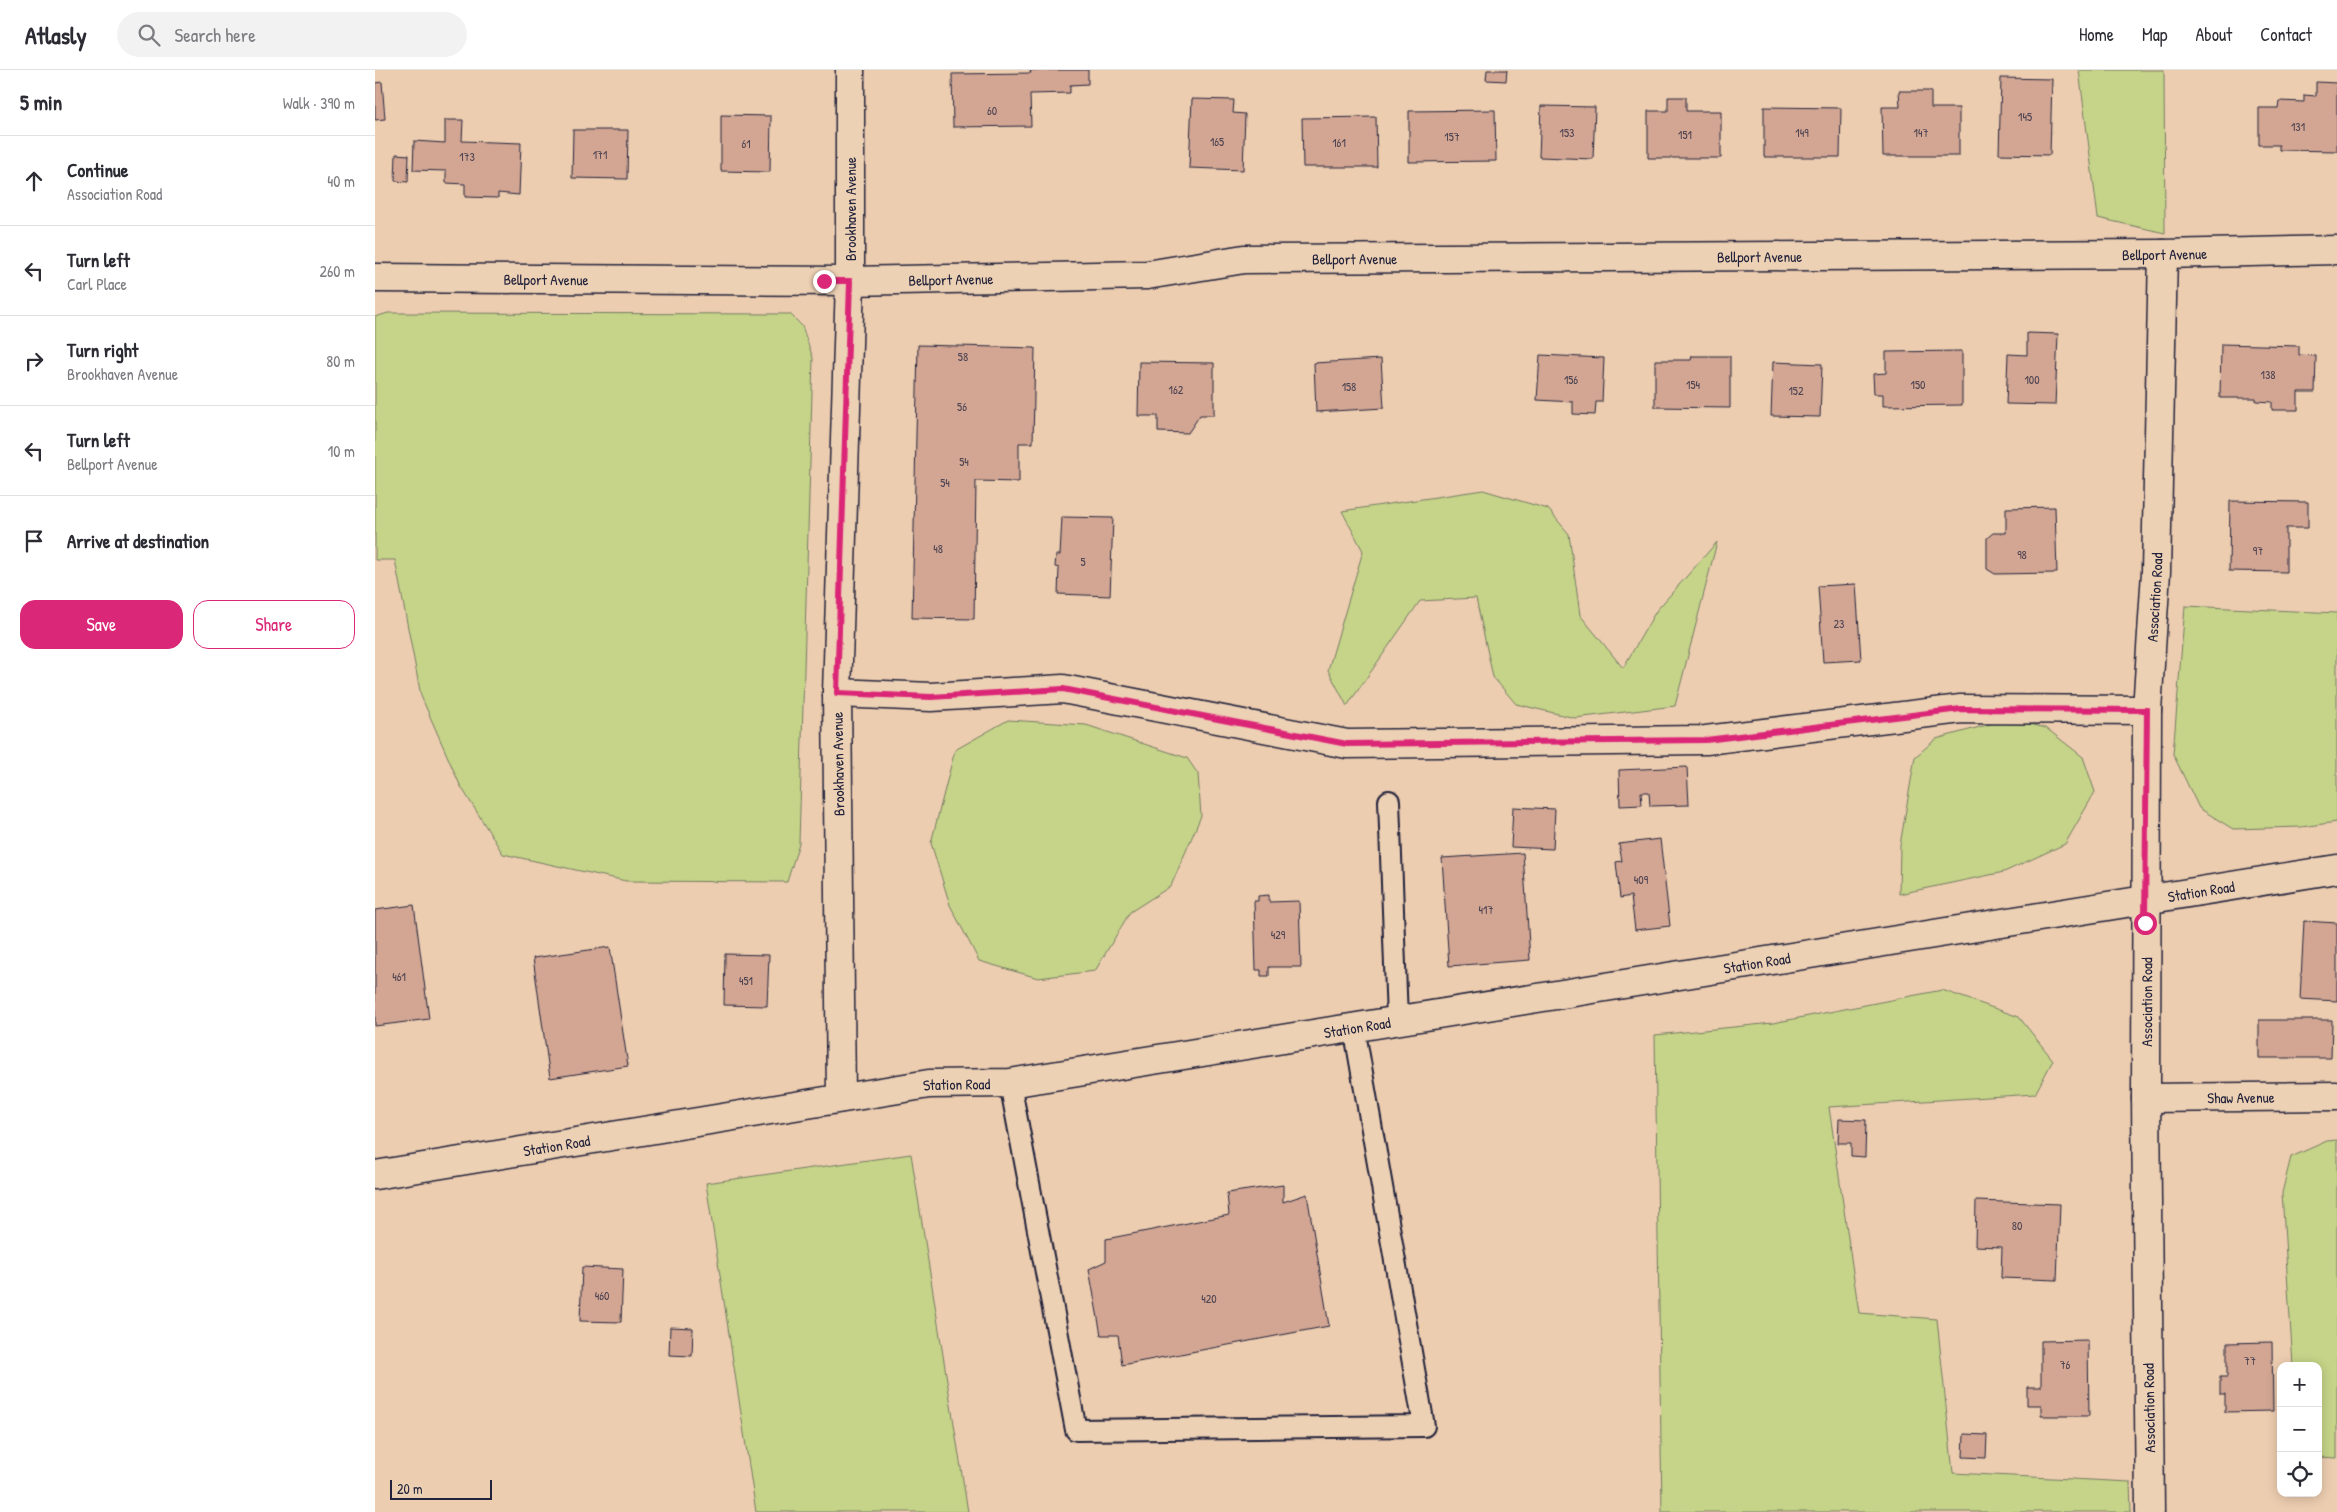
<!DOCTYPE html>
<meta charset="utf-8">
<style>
body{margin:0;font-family:"Patrick Hand",sans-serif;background:#f2f2f3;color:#2b2b33}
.controls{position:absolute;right:15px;bottom:15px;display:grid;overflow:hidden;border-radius:10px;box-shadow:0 2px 12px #0003}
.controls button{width:45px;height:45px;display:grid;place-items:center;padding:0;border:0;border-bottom:1px solid #e1e1e2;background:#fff;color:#2b2b33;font:25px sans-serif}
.scale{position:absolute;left:15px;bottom:12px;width:102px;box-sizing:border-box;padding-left:5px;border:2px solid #22223b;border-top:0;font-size:14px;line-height:18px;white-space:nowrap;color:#22223b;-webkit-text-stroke:4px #edd1b4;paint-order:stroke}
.stop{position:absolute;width:15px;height:15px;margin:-11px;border:4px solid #db2777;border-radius:50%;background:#fff}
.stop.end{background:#db2777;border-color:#fff;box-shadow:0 1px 5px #0008}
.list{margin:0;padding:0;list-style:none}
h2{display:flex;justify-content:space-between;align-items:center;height:65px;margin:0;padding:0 20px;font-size:21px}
h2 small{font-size:16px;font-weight:400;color:#7c7c81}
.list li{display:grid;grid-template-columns:32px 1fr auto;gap:15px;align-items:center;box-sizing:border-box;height:90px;padding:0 20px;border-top:1px solid #e1e1e2}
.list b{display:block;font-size:19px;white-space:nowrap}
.list p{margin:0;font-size:16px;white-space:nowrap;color:#7c7c81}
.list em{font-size:16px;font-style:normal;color:#7c7c81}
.actions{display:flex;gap:10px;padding:15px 20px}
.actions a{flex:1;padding:11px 0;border:1px solid #db2777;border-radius:15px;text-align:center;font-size:18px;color:#db2777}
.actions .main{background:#db2777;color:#fff}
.icon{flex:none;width:28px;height:28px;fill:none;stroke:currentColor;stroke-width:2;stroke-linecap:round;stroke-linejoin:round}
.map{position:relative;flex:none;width:1962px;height:1442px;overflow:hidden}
header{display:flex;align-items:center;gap:30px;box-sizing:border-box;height:70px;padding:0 25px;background:#fff;border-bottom:1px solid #e1e1e2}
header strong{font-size:24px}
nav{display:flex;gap:28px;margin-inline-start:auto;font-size:18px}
.search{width:350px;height:45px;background:#f2f2f3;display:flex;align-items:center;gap:12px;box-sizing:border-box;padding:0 18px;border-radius:28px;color:#7c7c81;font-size:19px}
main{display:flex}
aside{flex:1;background:#fff}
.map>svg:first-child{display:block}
.green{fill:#c5d488;stroke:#747b62}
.building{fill:#d2a693;stroke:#22223b}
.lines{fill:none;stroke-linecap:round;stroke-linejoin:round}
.service-casing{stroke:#22223b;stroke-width:24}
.minor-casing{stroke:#22223b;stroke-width:31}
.secondary-casing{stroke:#22223b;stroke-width:31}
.service{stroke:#edd1b4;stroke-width:20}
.minor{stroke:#edd1b4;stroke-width:28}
.secondary{stroke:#edd1b4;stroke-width:28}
.route{stroke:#db2777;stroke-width:6}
.labels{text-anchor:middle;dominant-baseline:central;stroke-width:4.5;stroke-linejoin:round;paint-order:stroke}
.number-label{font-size:12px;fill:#4e4351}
.street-label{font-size:15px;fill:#22223b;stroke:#edd1b4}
</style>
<header>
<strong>Atlasly</strong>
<div class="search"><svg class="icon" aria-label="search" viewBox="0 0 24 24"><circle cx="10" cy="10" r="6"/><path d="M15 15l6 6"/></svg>Search here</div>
<nav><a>Home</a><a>Map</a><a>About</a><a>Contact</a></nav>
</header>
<main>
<aside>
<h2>5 min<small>Walk · 390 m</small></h2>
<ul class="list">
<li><svg class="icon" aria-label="ahead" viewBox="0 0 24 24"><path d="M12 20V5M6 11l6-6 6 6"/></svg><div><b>Continue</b><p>Association Road</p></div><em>40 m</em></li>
<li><svg class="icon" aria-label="left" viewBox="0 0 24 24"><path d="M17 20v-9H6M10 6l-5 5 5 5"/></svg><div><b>Turn left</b><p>Carl Place</p></div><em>260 m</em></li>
<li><svg class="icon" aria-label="right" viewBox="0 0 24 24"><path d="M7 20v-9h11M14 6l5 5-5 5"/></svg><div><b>Turn right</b><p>Brookhaven Avenue</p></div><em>80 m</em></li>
<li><svg class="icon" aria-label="left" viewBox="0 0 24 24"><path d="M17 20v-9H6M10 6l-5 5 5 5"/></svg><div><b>Turn left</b><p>Bellport Avenue</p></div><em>10 m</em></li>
<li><svg class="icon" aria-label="arrive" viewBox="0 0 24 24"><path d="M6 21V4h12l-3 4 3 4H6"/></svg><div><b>Arrive at destination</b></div></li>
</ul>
<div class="actions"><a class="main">Save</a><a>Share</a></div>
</aside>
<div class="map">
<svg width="1962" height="1442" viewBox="0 0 1962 1442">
<rect width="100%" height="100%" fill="#edcdb0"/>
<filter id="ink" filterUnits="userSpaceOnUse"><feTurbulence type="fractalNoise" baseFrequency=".02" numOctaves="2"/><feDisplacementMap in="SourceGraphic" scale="10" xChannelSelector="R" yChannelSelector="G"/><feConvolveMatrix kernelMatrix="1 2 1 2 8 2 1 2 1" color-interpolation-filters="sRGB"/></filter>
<g filter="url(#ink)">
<g class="green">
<polygon points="1704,0 1789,0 1790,163 1723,148"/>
<polygon points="13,243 415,244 427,256 438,288 424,773 412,812 251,811 128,784 85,715 46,626 20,490 0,490 0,247"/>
<polygon points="1108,420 1173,439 1194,464 1205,545 1248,598 1281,541 1342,472 1300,636 1200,648 1141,634 1118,607 1101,528 1045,531 972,636 953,600 988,481 967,441"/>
<polygon points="1810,536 1962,543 1962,752 1926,757 1858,759 1824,738 1798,684"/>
<polygon points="1634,649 1671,658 1708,687 1720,722 1690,774 1629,802 1524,824 1525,775 1540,687 1561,669"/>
<polygon points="633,650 711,655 812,688 823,704 826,746 796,816 755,842 720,901 663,908 604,891 575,835 556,773 580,680"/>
<polygon points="1567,920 1644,947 1678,990 1660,1024 1454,1037 1484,1243 1562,1249 1578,1403 1755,1412 1756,1442 1287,1442 1280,965 1398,953"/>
<polygon points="1962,1070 1962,1388 1943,1387 1943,1296 1918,1296 1907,1123 1916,1087 1952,1071"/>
<polygon points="536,1084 593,1442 381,1442 331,1113"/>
</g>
<g class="building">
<polygon points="655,0 713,0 713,14 695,15 695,23 655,24 656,56 578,57 577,4 656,3"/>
<polygon points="1112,0 1132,0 1131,11 1111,10"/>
<polygon points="1626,8 1677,9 1675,85 1624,84"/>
<polygon points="7,12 10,49 0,50 0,13"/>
<polygon points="1941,12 1962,13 1962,81 1904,80 1904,75 1884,75 1884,38 1903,38 1904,31 1929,32 1929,25 1941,26"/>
<polygon points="1524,21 1556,21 1556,38 1584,38 1584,86 1508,86 1507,37 1525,37"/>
<polygon points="1293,27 1311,27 1311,41 1346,41 1346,88 1273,88 1273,41 1293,41"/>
<polygon points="817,29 859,30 858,43 870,44 868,100 814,98"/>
<polygon points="1166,36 1220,37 1218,89 1164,87"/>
<polygon points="1389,37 1466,38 1465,87 1389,87"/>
<polygon points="1120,40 1121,91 1034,92 1034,41"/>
<polygon points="346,45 396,46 395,102 346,101"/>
<polygon points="1001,47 1002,97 928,97 927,48"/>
<polygon points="70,50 88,50 87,71 146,73 144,125 123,123 123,128 90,127 90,114 71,113 71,101 38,100 39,71 70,73"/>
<polygon points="198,60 253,60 252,109 197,108"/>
<polygon points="21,84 34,85 33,112 20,111"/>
<polygon points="1652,263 1683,264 1680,335 1631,334 1633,284 1652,285"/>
<polygon points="1846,274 1924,276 1924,285 1941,286 1940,322 1923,322 1923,340 1897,340 1897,332 1881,331 1881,328 1845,328"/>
<polygon points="543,275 660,278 658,373 644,373 644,412 601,411 599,549 537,548"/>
<polygon points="1587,281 1587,335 1508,336 1508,324 1499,324 1498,304 1511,303 1511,282"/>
<polygon points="1165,285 1229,288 1227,332 1221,332 1220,345 1198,344 1198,332 1162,330"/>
<polygon points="1317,286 1355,286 1355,338 1280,337 1280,290 1316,290"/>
<polygon points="1006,289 1009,338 941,342 939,293"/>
<polygon points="764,292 839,293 839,345 825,345 813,363 783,362 783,346 763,346"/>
<polygon points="1398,292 1447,294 1445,347 1396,346"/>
<polygon points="1855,431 1933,432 1933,458 1911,458 1911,502 1854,501"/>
<polygon points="1680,437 1682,503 1620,504 1612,499 1612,468 1618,463 1631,463 1631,438"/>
<polygon points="687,447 738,448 735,526 683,524 684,498 680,497 681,485 685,485"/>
<polygon points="1481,514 1486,590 1448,592 1443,516"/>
<polygon points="1312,697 1314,735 1275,736 1274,722 1266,722 1267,735 1245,736 1244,700"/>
<polygon points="1138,737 1180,739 1178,779 1136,777"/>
<polygon points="1285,769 1295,856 1260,860 1256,826 1245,828 1241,792 1247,791 1244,774"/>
<polygon points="1148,783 1155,890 1074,896 1067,788"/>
<polygon points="894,825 894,832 924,831 926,897 894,897 894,906 886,906 886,900 881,900 879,831 883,831 883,826"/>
<polygon points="39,835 54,949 0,956 0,840"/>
<polygon points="1929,851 1962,853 1962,931 1925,929"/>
<polygon points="235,877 253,996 175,1008 158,888"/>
<polygon points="350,884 394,885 392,936 349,935"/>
<polygon points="1884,950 1957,950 1956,988 1884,988"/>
<polygon points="1464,1049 1491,1050 1490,1087 1476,1086 1476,1073 1463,1073"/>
<polygon points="908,1115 908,1132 932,1124 954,1256 747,1295 743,1265 726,1265 714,1199 731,1191 731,1169 854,1145 852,1123"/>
<polygon points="1601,1131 1685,1134 1682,1210 1626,1208 1627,1177 1600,1176"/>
<polygon points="207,1197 248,1199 246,1252 205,1251"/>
<polygon points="295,1257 318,1258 317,1286 294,1285"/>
<polygon points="1713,1270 1714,1346 1666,1346 1666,1335 1652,1335 1652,1317 1666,1317 1666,1271"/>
<polygon points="1897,1272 1898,1341 1850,1342 1850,1324 1845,1324 1845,1307 1852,1307 1852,1273"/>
<polygon points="1589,1364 1612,1365 1611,1388 1588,1387"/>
</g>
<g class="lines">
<g class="service-casing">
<g id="service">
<polyline points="1014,731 1022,950"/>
<polyline points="635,1013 701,1360 1049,1356 979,957"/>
</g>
</g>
<g class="minor-casing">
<g id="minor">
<path id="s1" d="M0,208L475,211L772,205L869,189L1788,184L1962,180"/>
<polyline points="462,623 556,627 688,619 972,674 1331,670 1586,639 1772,640"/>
<polyline points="466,1028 462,623 475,211 475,0"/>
<path id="s2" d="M1771,1028L1962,1026"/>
<path id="s3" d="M1775,1442L1771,1028L1772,640L1781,502L1788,184"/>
</g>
</g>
<g class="secondary-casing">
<g id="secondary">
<path id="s4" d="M0,1105L554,1014L635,1013L1962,799"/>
</g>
</g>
<use href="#service" class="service"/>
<use href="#minor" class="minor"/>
<use href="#secondary" class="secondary"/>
</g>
</g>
<g class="lines" filter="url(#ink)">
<polyline class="route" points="449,211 475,211 462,623 556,627 688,619 972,674 1331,670 1586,639 1772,640 1770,853"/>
</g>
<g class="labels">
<g class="number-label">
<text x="617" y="40">60</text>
<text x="1650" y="46">145</text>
<text x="1923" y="56">131</text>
<text x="1192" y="62">153</text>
<text x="1427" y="62">149</text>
<text x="1546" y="62">147</text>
<text x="1310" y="64">151</text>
<text x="1077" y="66">157</text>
<text x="842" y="71">165</text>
<text x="964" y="72">161</text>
<text x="371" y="73">61</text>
<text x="225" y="84">171</text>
<text x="92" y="86">173</text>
<text x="588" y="286">58</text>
<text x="1893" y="304">138</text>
<text x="1196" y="309">156</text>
<text x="1657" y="309">100</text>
<text x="1318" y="314">154</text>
<text x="1543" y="314">150</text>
<text x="974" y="316">158</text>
<text x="801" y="319">162</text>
<text x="1421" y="320">152</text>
<text x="587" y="336">56</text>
<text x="589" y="391">54</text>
<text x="570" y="412">54</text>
<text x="563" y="478">48</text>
<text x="1883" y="480">97</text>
<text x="1647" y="484">98</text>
<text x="708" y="491">5</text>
<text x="1464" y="553">23</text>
<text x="1266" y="809">409</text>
<text x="1111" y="839">417</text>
<text x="903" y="864">429</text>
<text x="24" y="906">461</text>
<text x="371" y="910">451</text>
<text x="1642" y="1155">80</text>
<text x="227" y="1225">460</text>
<text x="834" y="1228">420</text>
<text x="1875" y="1290">77</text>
<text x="1690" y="1294">76</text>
</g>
<g class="street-label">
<text transform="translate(475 139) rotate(-90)">Brookhaven Avenue</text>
<text stroke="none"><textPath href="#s1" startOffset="1791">Bellport Avenue</textPath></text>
<text stroke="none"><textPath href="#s1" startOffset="1386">Bellport Avenue</textPath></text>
<text stroke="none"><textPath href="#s1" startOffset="981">Bellport Avenue</textPath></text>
<text stroke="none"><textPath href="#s1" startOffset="171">Bellport Avenue</textPath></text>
<text stroke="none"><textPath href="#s1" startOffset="576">Bellport Avenue</textPath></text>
<text stroke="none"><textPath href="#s3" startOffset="915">Association Road</textPath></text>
<text transform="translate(463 694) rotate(-91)">Brookhaven Avenue</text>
<text stroke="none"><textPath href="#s4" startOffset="1849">Station Road</textPath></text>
<text stroke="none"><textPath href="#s4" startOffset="1399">Station Road</textPath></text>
<text stroke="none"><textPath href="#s3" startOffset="510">Association Road</textPath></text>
<text stroke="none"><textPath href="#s4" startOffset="994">Station Road</textPath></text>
<text stroke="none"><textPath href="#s4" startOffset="589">Station Road</textPath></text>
<text stroke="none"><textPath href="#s2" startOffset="95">Shaw Avenue</textPath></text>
<text stroke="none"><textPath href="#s4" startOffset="184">Station Road</textPath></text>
<text transform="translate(1774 1338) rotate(-91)">Association Road</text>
</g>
</g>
</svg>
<div class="controls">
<button>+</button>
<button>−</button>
<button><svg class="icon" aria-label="locate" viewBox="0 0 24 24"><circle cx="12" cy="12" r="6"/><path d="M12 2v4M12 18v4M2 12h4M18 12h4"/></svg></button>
</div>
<div class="scale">20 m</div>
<div class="stop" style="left:1770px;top:853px"></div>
<div class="stop end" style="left:449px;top:211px"></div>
</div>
</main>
